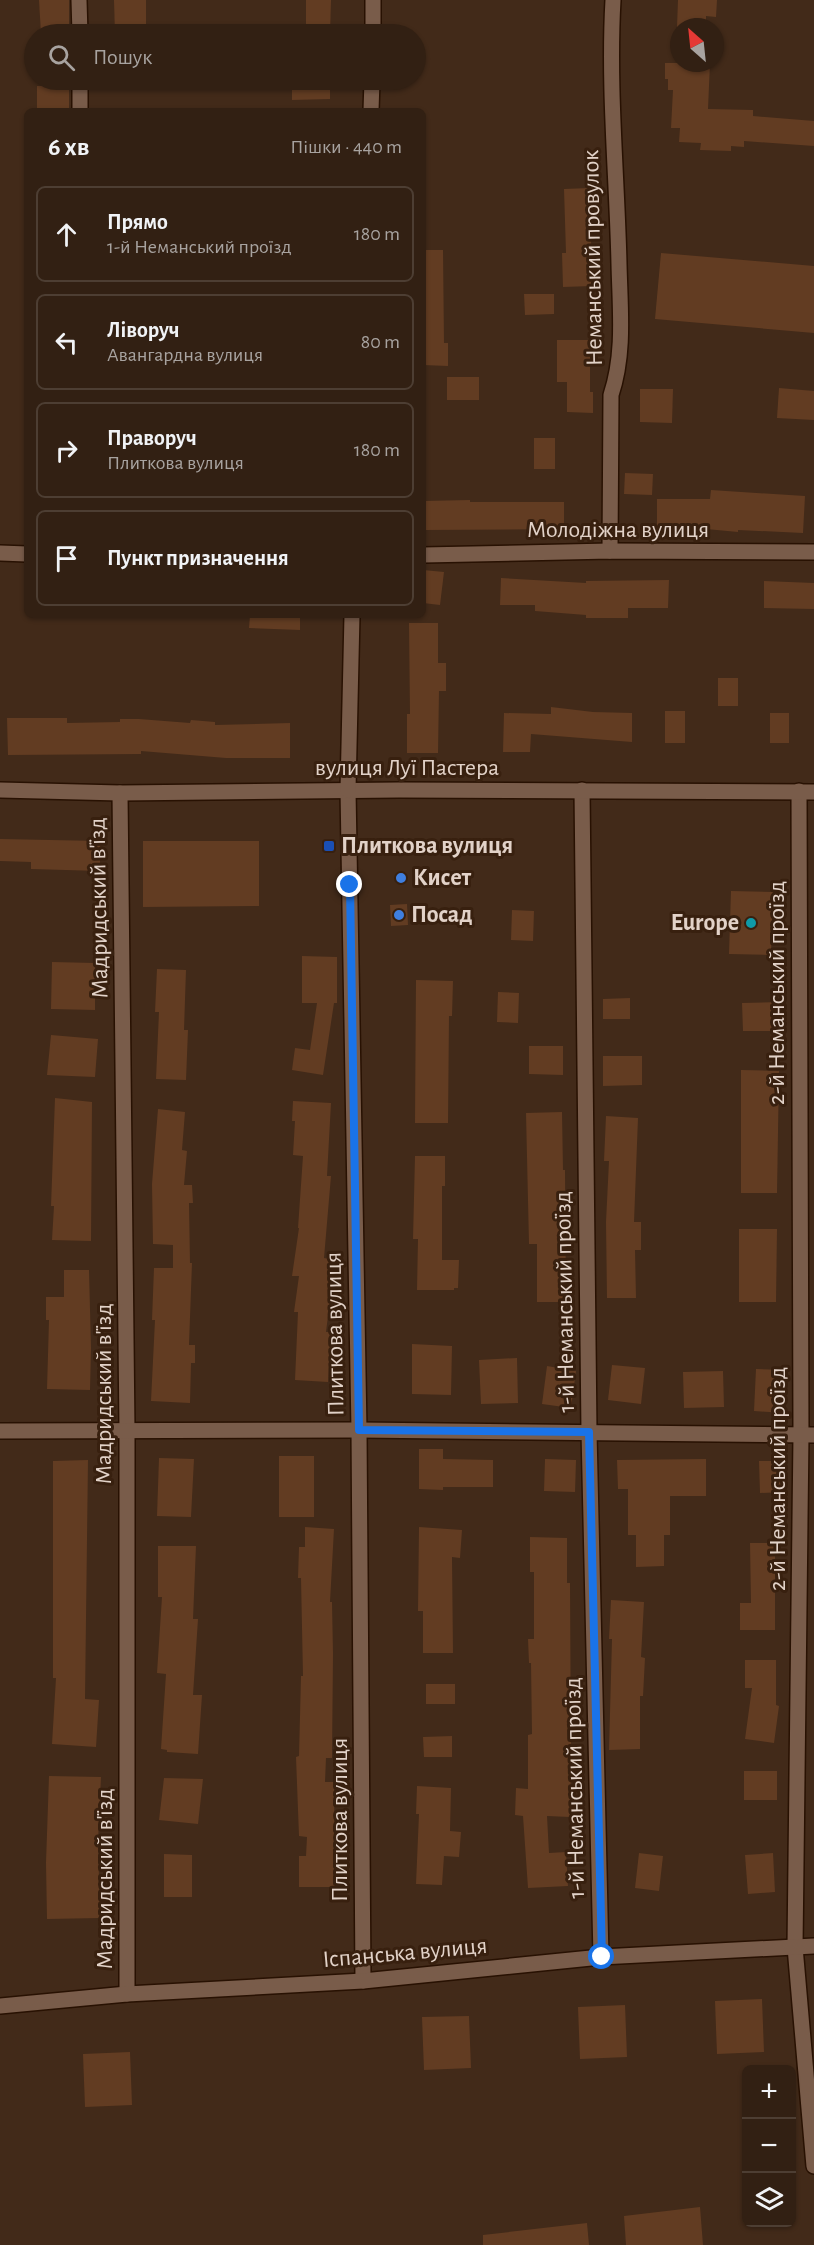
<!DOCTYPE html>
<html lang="uk">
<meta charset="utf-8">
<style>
body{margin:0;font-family:"Alegreya Sans",sans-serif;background:#3a281c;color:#f1f3f6}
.controls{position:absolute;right:18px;bottom:18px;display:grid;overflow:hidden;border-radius:9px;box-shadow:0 2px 4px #0004}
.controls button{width:54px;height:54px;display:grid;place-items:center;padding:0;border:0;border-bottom:2px solid #4d3e33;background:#322013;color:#f1f3f6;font:30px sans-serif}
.compass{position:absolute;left:670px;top:18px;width:54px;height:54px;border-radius:50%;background:#322013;box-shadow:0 2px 4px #0004;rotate:333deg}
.stop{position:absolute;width:18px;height:18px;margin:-14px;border:4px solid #1a73e8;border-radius:50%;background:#fff}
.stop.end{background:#1a73e8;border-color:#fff;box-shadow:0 2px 6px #0008}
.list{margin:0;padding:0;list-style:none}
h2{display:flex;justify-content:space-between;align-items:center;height:78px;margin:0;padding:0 24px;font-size:26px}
h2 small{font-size:20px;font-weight:400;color:#a8a3a0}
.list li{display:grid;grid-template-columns:39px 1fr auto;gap:18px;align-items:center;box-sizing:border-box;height:96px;margin:0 12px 12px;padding:0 12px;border:2px solid #4d3e33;border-radius:9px}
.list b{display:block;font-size:22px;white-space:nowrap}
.list p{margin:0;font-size:20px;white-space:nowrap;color:#a8a3a0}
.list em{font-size:20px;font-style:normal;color:#a8a3a0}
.icon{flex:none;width:33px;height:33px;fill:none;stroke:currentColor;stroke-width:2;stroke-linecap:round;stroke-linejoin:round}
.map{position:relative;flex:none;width:814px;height:2245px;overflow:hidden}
.search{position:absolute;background:#322013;box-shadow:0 2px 4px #0004;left:24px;top:24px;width:402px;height:66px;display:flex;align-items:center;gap:15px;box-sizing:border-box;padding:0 21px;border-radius:33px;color:#a8a3a0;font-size:22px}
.panel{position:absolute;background:#322013;box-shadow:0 2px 4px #0004;left:24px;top:108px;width:402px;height:510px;border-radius:9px}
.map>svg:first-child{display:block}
.building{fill:#623c22}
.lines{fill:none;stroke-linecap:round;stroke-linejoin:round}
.minor-casing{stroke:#281102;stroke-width:18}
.tertiary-casing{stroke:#281102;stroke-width:18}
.minor{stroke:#795c4a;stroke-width:15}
.tertiary{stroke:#795c4a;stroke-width:15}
.route{stroke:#1a73e8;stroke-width:8}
.transit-dot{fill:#1a4fb4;stroke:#38200f;stroke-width:2}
.shop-dot{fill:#3f7fe0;stroke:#38200f;stroke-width:2}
.culture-dot{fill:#0f9aa8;stroke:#38200f;stroke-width:2}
.labels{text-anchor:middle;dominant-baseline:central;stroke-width:6;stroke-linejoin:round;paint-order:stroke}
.street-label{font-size:24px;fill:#e2d2c8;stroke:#38200f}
.poi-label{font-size:24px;font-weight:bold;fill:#e2d2c8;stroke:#38200f;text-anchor:start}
</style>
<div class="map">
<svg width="814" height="2245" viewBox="0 0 814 2245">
<rect width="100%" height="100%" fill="#422a19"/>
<g class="building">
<polygon points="39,0 69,0 69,34 41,34"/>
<polygon points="114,0 146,0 146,34 115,34"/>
<polygon points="306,0 331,0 330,34 306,34"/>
<polygon points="678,0 717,0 716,17 706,16 706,27 677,27"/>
<polygon points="665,63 710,63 708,109 753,110 753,116 814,121 814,146 744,141 744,147 731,146 731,151 700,150 701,143 679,142 680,128 671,128 673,90 668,90 668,79 665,79"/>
<polygon points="292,80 330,80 330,99 292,100"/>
<rect x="37" y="86" width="32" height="25"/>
<polygon points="590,188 592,286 563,287 562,253 566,253 564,189"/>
<polygon points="423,250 443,250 444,343 448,343 448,366 423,365"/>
<polygon points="661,253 814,266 814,333 655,319"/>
<polygon points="524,294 554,294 554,314 525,315"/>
<polygon points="557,340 590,340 590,392 593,392 593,413 567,412 567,382 557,382"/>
<rect x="447" y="377" width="32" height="23"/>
<polygon points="779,388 814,391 814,420 777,418"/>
<polygon points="640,389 673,389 672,423 640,422"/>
<rect x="534" y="438" width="21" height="31"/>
<polygon points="625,473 653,474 652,495 624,494"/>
<polygon points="711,490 805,496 803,533 738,530 738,532 685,527 685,534 657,534 657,499 710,499"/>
<polygon points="470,500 470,502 564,502 564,529 423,530 423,501"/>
<polygon points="423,570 444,572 440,605 423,603"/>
<polygon points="501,578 586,583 586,581 669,580 668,608 628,608 628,618 586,618 586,615 535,611 535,605 500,605"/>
<polygon points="764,581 814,583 814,609 764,608"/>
<polygon points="250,615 300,615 300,630 249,628"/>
<polygon points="409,623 438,623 438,663 446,663 446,691 439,691 438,753 407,753 407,714 410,714"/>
<rect x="718" y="678" width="20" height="28"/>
<polygon points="551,707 593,712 632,713 632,742 531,734 530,752 503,752 504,713 551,714"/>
<rect x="665" y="711" width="20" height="32"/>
<rect x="770" y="713" width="19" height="30"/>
<polygon points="7,718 67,718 67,723 120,722 120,719 139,719 190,723 191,720 215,722 215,725 290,723 290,758 226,758 141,751 141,754 8,755"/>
<polygon points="0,839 100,841 100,871 31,869 31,862 0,861"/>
<polygon points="143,841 259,841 259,906 143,907"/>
<polygon points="731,891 773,892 771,955 729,954"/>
<polygon points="407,904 408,925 391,926 390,905"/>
<polygon points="512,910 534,911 533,941 511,940"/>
<polygon points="302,956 337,957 337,1003 334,1003 323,1075 292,1070 295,1048 310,1050 317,1003 302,1003"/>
<polygon points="52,962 95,963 95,1010 51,1009"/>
<polygon points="157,969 186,970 184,1030 188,1030 186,1080 156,1079 159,1012 155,1012"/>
<polygon points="416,980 453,981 452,1016 449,1016 448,1123 415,1123"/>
<polygon points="498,992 519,993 518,1023 497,1022"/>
<polygon points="630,998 630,1019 603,1019 603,999"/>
<polygon points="782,1002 782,1031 743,1031 742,1003"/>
<polygon points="51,1035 98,1039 95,1077 47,1075"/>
<polygon points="529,1046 563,1046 563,1075 529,1074"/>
<polygon points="603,1056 642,1056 642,1085 603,1086"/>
<polygon points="741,1070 779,1071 777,1193 741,1193"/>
<polygon points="55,1098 92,1102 91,1241 52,1240 54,1206 51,1206"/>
<polygon points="293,1101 331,1103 327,1176 331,1176 324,1258 335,1260 326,1332 331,1332 328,1382 295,1380 298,1312 294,1312 299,1276 292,1276 299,1228 298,1228 303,1156 293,1155 295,1121 292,1121"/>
<polygon points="158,1109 185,1112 182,1150 187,1151 184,1185 192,1185 193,1203 189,1203 190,1263 192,1263 189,1345 195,1345 195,1363 191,1363 190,1403 151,1401 155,1320 152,1320 154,1268 173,1268 173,1245 153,1244 152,1184"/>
<polygon points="562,1112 563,1170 565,1170 566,1302 537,1302 537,1244 529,1244 526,1113"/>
<polygon points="606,1116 638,1118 634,1222 641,1222 641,1250 635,1250 636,1298 607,1298 606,1222 609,1161 604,1161"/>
<polygon points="415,1156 445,1156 445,1186 442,1186 442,1260 459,1260 458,1288 454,1288 454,1290 417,1290 418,1239 413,1239"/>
<polygon points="739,1229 777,1229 776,1302 739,1302"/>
<polygon points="64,1270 89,1270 91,1348 90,1390 47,1389 49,1320 46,1320 46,1297 64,1297"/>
<polygon points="412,1344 452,1346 451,1395 412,1394"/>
<polygon points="517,1358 518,1403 481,1404 479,1360"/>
<polygon points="612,1365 645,1368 641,1404 608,1400"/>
<polygon points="547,1366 576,1371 571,1408 542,1404"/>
<polygon points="756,1369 785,1370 783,1413 754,1411"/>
<polygon points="723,1371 724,1407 684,1408 683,1372"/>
<polygon points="419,1449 443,1449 443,1459 493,1460 493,1487 443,1487 443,1490 419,1489"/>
<rect x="279" y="1456" width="35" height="61"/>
<polygon points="159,1458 194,1459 191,1517 157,1516"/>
<polygon points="545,1459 576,1460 575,1492 544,1491"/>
<polygon points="706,1459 706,1496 670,1496 670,1535 664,1535 664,1566 636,1567 636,1535 628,1535 628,1489 618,1489 617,1460"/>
<polygon points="88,1460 85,1699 99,1700 96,1747 52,1744 56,1678 53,1678 53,1461"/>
<polygon points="759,1461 785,1461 785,1492 760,1493"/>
<polygon points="305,1527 334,1529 330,1602 332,1602 333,1654 332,1758 326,1758 325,1782 334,1782 335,1887 299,1887 299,1856 306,1856 307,1837 299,1836 296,1757 299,1756 301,1676 303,1676 301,1578 298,1578 299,1547 305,1547"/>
<polygon points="419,1527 462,1530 460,1558 452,1557 453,1653 423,1653 423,1611 418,1611"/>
<polygon points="530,1537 567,1538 567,1583 570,1583 571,1760 570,1817 547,1816 549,1853 566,1852 568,1886 528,1888 523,1816 515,1815 516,1788 528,1789 528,1735 532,1734 531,1663 529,1663 528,1639 534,1639 534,1572 530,1572"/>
<polygon points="750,1543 775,1543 775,1630 740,1630 740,1603 751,1603"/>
<polygon points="158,1546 196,1546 193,1619 198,1619 193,1695 202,1695 198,1754 167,1752 167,1750 161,1749 166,1674 157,1673 162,1597 158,1597"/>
<polygon points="611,1600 644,1602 641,1657 645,1658 643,1696 640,1696 640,1749 609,1750 612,1639 609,1639"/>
<polygon points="745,1660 776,1660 776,1705 779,1706 774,1743 745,1739 752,1688 745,1688"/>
<rect x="426" y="1684" width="29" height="20"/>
<polygon points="452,1736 452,1757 424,1757 423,1737"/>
<rect x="744" y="1771" width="33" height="29"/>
<polygon points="49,1776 101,1777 98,1841 100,1918 47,1919 46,1863"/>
<polygon points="164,1778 203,1779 198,1824 159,1820"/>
<polygon points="417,1786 451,1788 450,1831 461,1832 459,1857 444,1856 442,1885 416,1884 419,1814 416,1814"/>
<polygon points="639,1853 663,1856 659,1891 635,1888"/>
<polygon points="773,1853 775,1892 748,1894 745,1855"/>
<polygon points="164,1854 192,1855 192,1897 164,1897"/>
<polygon points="762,1999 764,2052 717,2054 715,2001"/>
<polygon points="625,2005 627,2057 580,2059 578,2007"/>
<polygon points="469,2016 471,2068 424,2070 422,2017"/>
<polygon points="130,2052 132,2105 85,2107 83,2054"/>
<polygon points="700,2207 703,2245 626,2245 624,2216"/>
<polygon points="587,2223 589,2245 483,2245 483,2235"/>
</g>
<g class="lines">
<g class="minor-casing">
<g id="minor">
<polyline points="79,0 80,34"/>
<polyline points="80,80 80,111"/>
<path d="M610,551L611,395C625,353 620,309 619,264C617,176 608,88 613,0"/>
<polyline points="0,553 27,554"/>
<polyline points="423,555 610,551 814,552"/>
<polyline points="348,790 359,1430 363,1981"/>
<polyline points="582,790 589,1432 601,1957"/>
<polyline points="799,791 801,1435 795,1947 814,2166"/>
<polyline points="120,793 127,1430 127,1994"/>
<polyline points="0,1431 359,1430 814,1435"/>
<polyline points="0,2006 127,1994 363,1981 601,1957 814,1946"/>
</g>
</g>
<g class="tertiary-casing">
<g id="tertiary">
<polyline points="373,34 373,0"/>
<polyline points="371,111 372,80"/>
<polyline points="0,790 120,793 399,790 814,792"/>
<polyline points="348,790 352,615"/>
</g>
</g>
<use href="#minor" class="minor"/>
<use href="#tertiary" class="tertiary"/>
</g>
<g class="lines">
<polyline class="route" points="350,885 359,1430 589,1432 602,1957"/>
</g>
<rect class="transit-dot" x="323" y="840" width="12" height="12" rx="3"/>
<g class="shop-dot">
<circle cx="401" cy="878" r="6"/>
<circle cx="399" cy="915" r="6"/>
</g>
<circle class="culture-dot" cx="751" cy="923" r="6"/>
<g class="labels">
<g class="street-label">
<text transform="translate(593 258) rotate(-91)">Неманський провулок</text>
<text x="618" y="530">Молодіжна вулиця</text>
<text x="407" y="768">вулиця Луї Пастера</text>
<text transform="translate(99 908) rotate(-91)">Мадридський в'їзд</text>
<text transform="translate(777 993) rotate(-90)">2-й Неманський проїзд</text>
<text transform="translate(565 1302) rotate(-91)">1-й Неманський проїзд</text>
<text transform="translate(335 1334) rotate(-91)">Плиткова вулиця</text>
<text transform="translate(104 1394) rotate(-90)">Мадридський в'їзд</text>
<text transform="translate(778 1479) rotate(-90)">2-й Неманський проїзд</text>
<text transform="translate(575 1788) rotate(-91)">1-й Неманський проїзд</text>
<text transform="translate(340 1820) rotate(-90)">Плиткова вулиця</text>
<text transform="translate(105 1879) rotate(-90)">Мадридський в'їзд</text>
<text transform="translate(405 1953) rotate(-5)">Іспанська вулиця</text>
</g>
<g class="poi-label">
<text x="341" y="846">Плиткова вулиця</text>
<text x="413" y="878">Кисет</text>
<text x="411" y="915">Посад</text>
<text x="739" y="923" text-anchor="end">Europe</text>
</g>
</g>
</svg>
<div class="controls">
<button>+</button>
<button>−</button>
<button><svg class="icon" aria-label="layers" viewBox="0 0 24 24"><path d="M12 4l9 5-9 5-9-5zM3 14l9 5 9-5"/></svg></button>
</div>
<svg class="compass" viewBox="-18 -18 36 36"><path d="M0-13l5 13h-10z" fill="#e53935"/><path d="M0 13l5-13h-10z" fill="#a8a3a0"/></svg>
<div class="stop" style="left:602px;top:1957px"></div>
<div class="stop end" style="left:350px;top:885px"></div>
<div class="search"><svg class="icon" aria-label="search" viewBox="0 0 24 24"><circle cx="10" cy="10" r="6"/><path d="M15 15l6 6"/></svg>Пошук</div>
<section class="panel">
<h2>6 хв<small>Пішки · 440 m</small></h2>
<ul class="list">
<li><svg class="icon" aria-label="ahead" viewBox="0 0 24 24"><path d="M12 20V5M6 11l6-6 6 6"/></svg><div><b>Прямо</b><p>1-й Неманський проїзд</p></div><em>180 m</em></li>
<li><svg class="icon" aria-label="left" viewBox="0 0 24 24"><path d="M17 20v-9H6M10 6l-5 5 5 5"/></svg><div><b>Ліворуч</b><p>Авангардна вулиця</p></div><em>80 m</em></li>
<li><svg class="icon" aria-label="right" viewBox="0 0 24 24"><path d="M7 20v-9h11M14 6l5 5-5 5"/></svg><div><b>Праворуч</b><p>Плиткова вулиця</p></div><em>180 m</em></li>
<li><svg class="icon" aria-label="arrive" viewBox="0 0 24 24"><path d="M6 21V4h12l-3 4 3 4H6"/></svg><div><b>Пункт призначення</b></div></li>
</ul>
</section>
</div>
